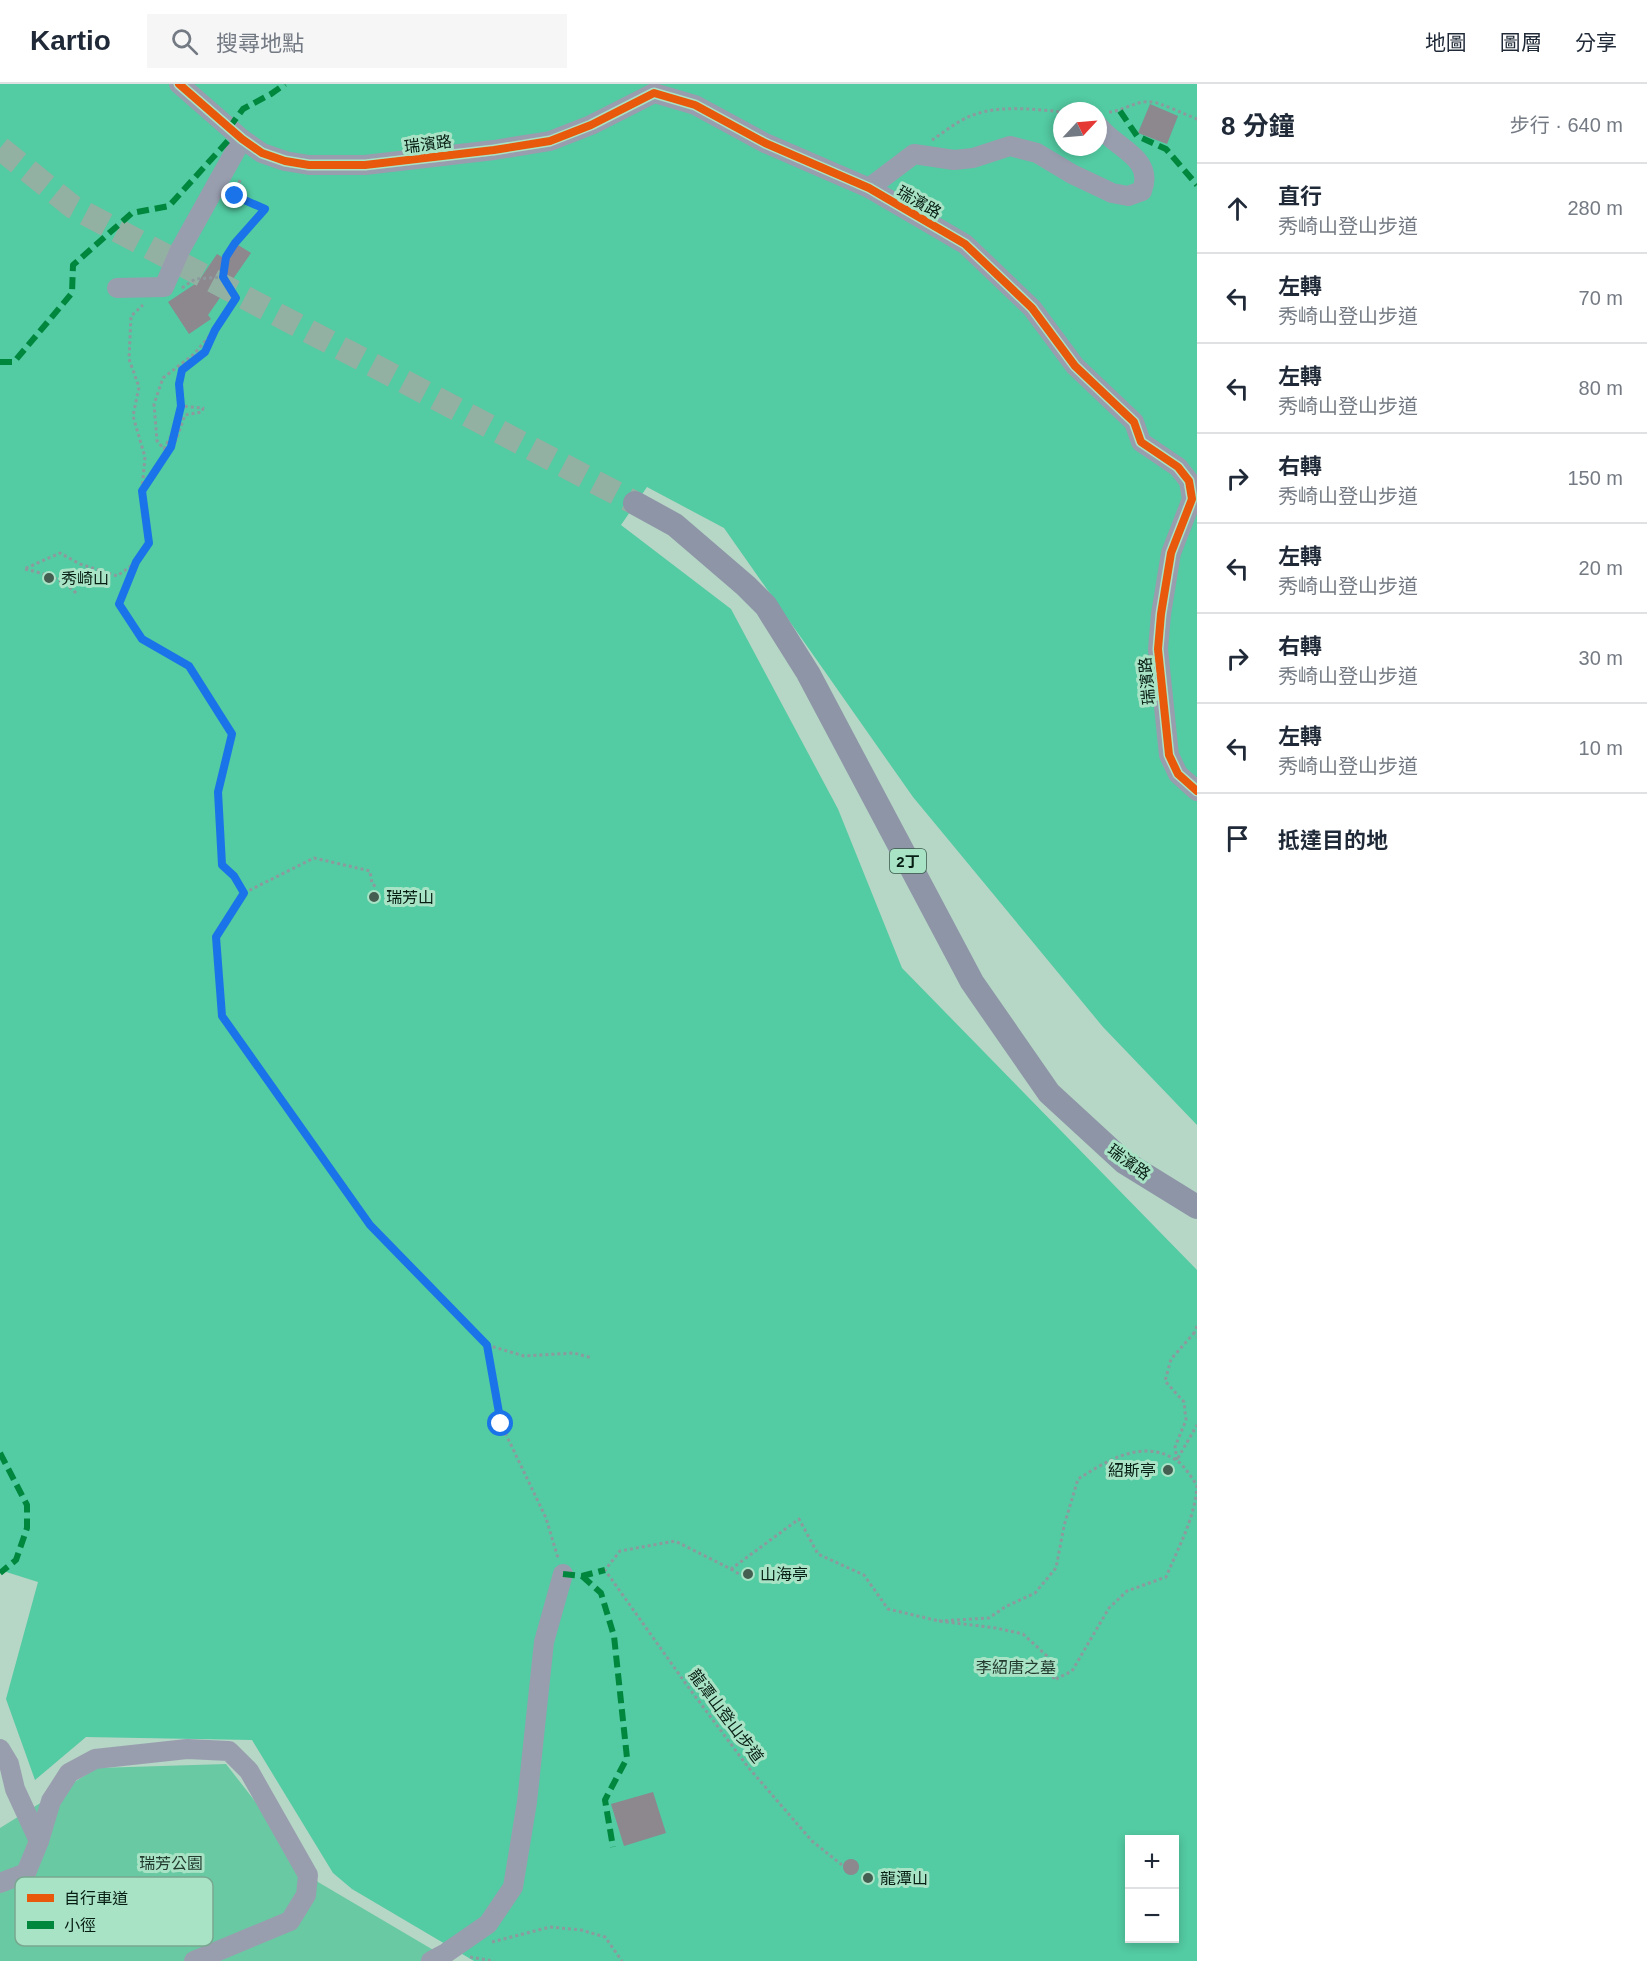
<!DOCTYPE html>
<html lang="zh-TW">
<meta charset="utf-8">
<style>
body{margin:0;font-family:Arial,"Noto Sans TC",sans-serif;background:#f6f6f7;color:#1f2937}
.controls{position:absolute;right:18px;bottom:18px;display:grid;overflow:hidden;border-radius:0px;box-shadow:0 3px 9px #0003}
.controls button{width:54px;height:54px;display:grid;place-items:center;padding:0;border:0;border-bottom:2px solid #e0e1e3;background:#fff;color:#1f2937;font:30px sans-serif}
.compass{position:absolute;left:1053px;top:18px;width:54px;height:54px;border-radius:50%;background:#fff;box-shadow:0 3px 9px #0003;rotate:64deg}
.stop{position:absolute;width:18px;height:18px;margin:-14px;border:4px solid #1a73e8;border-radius:50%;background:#fff}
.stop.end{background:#1a73e8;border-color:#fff;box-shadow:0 2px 6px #0008}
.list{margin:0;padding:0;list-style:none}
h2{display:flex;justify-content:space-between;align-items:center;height:78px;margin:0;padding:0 24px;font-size:26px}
h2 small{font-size:20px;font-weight:400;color:#747a83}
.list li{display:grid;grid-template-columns:39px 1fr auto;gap:18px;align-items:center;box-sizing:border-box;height:90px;padding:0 24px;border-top:2px solid #e0e1e3}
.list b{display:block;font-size:22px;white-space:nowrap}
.list p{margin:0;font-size:20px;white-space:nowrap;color:#747a83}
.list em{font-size:20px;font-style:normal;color:#747a83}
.icon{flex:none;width:33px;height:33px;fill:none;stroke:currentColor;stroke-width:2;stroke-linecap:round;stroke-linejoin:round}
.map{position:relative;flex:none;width:1197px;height:1877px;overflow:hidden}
header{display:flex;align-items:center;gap:36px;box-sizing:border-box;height:84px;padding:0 30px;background:#fff;border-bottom:2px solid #e0e1e3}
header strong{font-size:28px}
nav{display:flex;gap:33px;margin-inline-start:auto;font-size:21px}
.search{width:420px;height:54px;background:#f6f6f7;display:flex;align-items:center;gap:15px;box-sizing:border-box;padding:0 21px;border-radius:0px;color:#747a83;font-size:22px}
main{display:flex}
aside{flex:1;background:#fff}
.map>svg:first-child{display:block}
.green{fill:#69c9a3}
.forest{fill:#53cba3;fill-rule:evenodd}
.building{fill:#8d878e}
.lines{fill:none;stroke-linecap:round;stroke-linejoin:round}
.major-tunnel{stroke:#93b1a2;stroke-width:24;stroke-dasharray:24 12;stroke-linecap:butt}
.path{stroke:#8d9a9d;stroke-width:3;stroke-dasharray:3 3;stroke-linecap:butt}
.minor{stroke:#999eaf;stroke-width:20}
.major{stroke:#8d95a7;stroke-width:24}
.quiet{stroke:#00873e;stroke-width:6;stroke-dasharray:12 6;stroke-linecap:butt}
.cycleway-casing{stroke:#a9e3c5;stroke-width:11}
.cycleway{stroke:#e8590c;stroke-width:8}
.route{stroke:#1a73e8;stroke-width:8}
.poi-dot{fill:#445e52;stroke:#a9e3c5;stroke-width:2}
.labels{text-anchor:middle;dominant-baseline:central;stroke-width:6;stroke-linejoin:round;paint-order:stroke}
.shield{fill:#a9e3c5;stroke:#385949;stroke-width:1.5}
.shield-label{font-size:15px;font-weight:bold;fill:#071e14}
.street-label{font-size:16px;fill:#071e14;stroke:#a9e3c5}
.poi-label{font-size:16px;fill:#071e14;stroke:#a9e3c5;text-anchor:start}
.park-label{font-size:16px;fill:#233c30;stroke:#a9e3c5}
.key{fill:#a9e3c5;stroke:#78a890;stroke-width:1.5}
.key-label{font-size:16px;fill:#071e14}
</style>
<header>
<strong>Kartio</strong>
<div class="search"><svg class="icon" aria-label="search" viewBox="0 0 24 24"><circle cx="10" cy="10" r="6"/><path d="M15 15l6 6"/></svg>搜尋地點</div>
<nav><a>地圖</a><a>圖層</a><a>分享</a></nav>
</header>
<main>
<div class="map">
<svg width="1197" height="1877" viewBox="0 0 1197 1877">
<rect width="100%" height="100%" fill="#b6d6c6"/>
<polygon class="green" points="226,1680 318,1798 452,1877 0,1877 0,1744 97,1684"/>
<path class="forest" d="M0,0H1197V1041L1103,943L913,713L724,444L647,403L621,441L731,525L838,725L902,884L1197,1186V1877H474L352,1805L333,1789L252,1656L86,1653L35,1696L6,1615L38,1498L0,1486ZM1062,27H1098V63H1062ZM1130,1756H1174V1854H1130Z"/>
<g class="building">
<polygon points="1150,20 1178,32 1167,60 1138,49"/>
<polygon points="235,159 251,169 208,231 211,235 189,250 168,218 198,198 217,170 225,175"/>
<polygon points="653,1708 666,1749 624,1762 611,1720"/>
<circle cx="851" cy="1783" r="8"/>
</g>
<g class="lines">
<polyline class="major-tunnel" points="0,64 73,123 635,419"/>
<g class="path">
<path d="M1109,28C1123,27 1137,16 1151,18C1160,18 1186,31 1197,35"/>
<path d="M932,56C944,48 959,36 973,31C1000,21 1034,25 1062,28"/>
<polyline points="182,204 195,195 223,193"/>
<polyline points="181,322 171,363 176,356 185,331 202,328 203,324 181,322 179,300 182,286 205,268 215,246 236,214 223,193 227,173 235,159 265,125 235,112 240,96"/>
<polyline points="171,352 164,365 157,357 154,320 163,294 194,270 212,249"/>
<polyline points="171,363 142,407 149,459 136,478 119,520 143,555 189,582 232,650 218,708 222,781 234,792 244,809 216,853 222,932 370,1141 487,1261 501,1340 546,1434 558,1474"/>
<polyline points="142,406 145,373 133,332 139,303 129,275 131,232 143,221"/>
<path d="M76,509C63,495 43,489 24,485L60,469L80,480L117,492L135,479"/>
<polyline points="244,809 314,774 370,787 372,800 378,804"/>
<polyline points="1197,1242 1194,1249 1197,1253"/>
<polyline points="487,1261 524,1272 574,1269 592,1274"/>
<polyline points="1178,1374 1197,1341"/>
<polyline points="1177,1376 1175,1363 1186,1336 1184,1318 1165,1297 1171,1275 1194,1249"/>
<polyline points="731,1485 739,1490"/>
<path d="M842,1781L812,1757L748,1683L686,1600L605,1486L620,1467L675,1457L731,1485L799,1435L818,1470L864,1491L888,1525L939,1537L996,1544L1023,1550L1047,1572L1054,1596L1072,1587L1109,1524L1127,1507L1166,1493C1179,1462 1195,1434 1197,1401C1191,1393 1184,1381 1176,1376C1142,1354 1107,1377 1078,1395L1064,1442L1056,1484L1035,1509L1005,1523L989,1534L939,1537"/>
<polyline points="492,1858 550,1843 581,1846 605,1853 622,1877"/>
<polyline points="470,1873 494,1877"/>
</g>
<g class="minor">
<polyline points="179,0 242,55 262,69 285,77 309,81 365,81 494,66 550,57 591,41 654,9 695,21 765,59 869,104 965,160 1032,224 1075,282 1134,338 1141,358 1178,383 1189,397 1192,415 1171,469 1161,530 1158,565 1169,671 1178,690 1197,707"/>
<path d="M869,104L914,70L954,76L973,74L1010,62L1037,69L1072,90L1112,109L1128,112L1142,107C1155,73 1114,64 1098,41"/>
<polyline points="117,204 164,203 180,166 242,55"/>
<polyline points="0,1665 9,1680 15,1705 39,1757"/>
<polyline points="0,1799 26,1789 39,1757 51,1717 69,1689 95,1675 187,1665 229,1667 249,1687 308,1791 306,1811 290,1837 194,1877"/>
<polyline points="431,1877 446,1869 488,1840 513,1803 527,1718 544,1558 563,1490"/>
</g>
<polyline class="major" points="635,419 675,441 746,502 766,522 808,589 972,898 1049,1009 1124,1078 1197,1123"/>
<g class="quiet">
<polyline points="1120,27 1137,52 1166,65 1197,101"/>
<polyline points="229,44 243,25 271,10 285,0"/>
<polyline points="0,278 14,278 72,209 73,181 132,129 169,122 235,49"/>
<polyline points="0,1369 27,1421 27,1444 16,1476 0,1489"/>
<polyline points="563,1490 582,1492 605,1486"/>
<polyline points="582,1492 601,1509 614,1552 627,1674 605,1716 613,1763"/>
</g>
<g class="cycleway-casing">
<polyline id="cycleway" points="179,0 242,55 262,69 285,77 309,81 365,81 494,66 550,57 591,41 654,9 695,21 765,59 869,104 965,160 1032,224 1075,282 1134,338 1141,358 1178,383 1189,397 1192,415 1171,469 1161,530 1158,565 1169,671 1178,690 1197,707"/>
</g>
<use href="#cycleway" class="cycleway"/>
</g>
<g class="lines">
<polyline class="route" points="235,112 265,125 235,159 226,173 223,193 236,214 215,246 205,268 182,286 179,300 181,322 171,363 142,407 149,459 136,478 119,520 142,555 189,582 232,650 218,708 222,781 234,792 244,809 216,853 222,932 370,1141 487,1261 501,1340"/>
</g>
<g class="poi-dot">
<circle cx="49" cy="494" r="6"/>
<circle cx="374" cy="813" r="6"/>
<circle cx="1168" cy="1386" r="6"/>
<circle cx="748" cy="1490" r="6"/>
<circle cx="868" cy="1794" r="6"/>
</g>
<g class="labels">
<rect class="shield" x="890" y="765" width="36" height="24" rx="4.5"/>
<g class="shield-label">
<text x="908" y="777">2丁</text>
</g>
<g class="street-label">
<text transform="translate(428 60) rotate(-7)">瑞濱路</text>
<text transform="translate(919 118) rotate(30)">瑞濱路</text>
<text transform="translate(1147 597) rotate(-95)">瑞濱路</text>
<text transform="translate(1129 1078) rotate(36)">瑞濱路</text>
<text transform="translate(726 1632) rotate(53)">龍潭山登山步道</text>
</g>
<g class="poi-label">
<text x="61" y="494">秀崎山</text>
<text x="386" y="813">瑞芳山</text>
<text x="1156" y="1386" text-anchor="end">紹斯亭</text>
<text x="760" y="1490">山海亭</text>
<text x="880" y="1794">龍潭山</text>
</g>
<g class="park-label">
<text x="1016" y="1583">李紹唐之墓</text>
<text x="171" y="1779">瑞芳公園</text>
</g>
</g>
<rect x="15" y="1793" width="198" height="69" rx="9" class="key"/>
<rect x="27" y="1810" width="27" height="8" fill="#e8590c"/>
<rect x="27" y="1837" width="27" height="8" fill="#00873e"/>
<g class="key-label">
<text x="64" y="1820">自行車道</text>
<text x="64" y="1847">小徑</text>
</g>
</svg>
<div class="controls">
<button>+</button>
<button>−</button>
</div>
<svg class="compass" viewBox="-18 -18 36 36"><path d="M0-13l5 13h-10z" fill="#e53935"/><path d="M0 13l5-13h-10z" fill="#747a83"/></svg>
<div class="stop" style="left:501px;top:1340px"></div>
<div class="stop end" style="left:235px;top:112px"></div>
</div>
<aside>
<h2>8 分鐘<small>步行 · 640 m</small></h2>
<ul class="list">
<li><svg class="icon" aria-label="ahead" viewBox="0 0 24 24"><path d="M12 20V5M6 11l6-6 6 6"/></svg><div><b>直行</b><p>秀崎山登山步道</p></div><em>280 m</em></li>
<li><svg class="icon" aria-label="left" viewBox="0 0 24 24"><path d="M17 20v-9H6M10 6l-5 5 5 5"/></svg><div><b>左轉</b><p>秀崎山登山步道</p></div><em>70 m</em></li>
<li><svg class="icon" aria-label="left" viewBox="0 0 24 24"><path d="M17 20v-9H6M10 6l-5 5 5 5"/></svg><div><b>左轉</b><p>秀崎山登山步道</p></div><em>80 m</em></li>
<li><svg class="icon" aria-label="right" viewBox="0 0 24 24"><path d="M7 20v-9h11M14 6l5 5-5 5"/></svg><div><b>右轉</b><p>秀崎山登山步道</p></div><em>150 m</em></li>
<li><svg class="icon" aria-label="left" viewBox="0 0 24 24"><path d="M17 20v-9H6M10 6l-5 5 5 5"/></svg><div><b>左轉</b><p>秀崎山登山步道</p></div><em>20 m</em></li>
<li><svg class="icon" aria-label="right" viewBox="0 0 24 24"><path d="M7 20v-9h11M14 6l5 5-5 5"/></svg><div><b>右轉</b><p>秀崎山登山步道</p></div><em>30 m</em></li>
<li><svg class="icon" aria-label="left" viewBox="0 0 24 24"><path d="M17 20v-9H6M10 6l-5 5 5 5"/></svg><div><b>左轉</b><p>秀崎山登山步道</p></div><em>10 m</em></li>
<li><svg class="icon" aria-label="arrive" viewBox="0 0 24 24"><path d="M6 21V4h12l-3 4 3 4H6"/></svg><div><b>抵達目的地</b></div></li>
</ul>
</aside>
</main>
